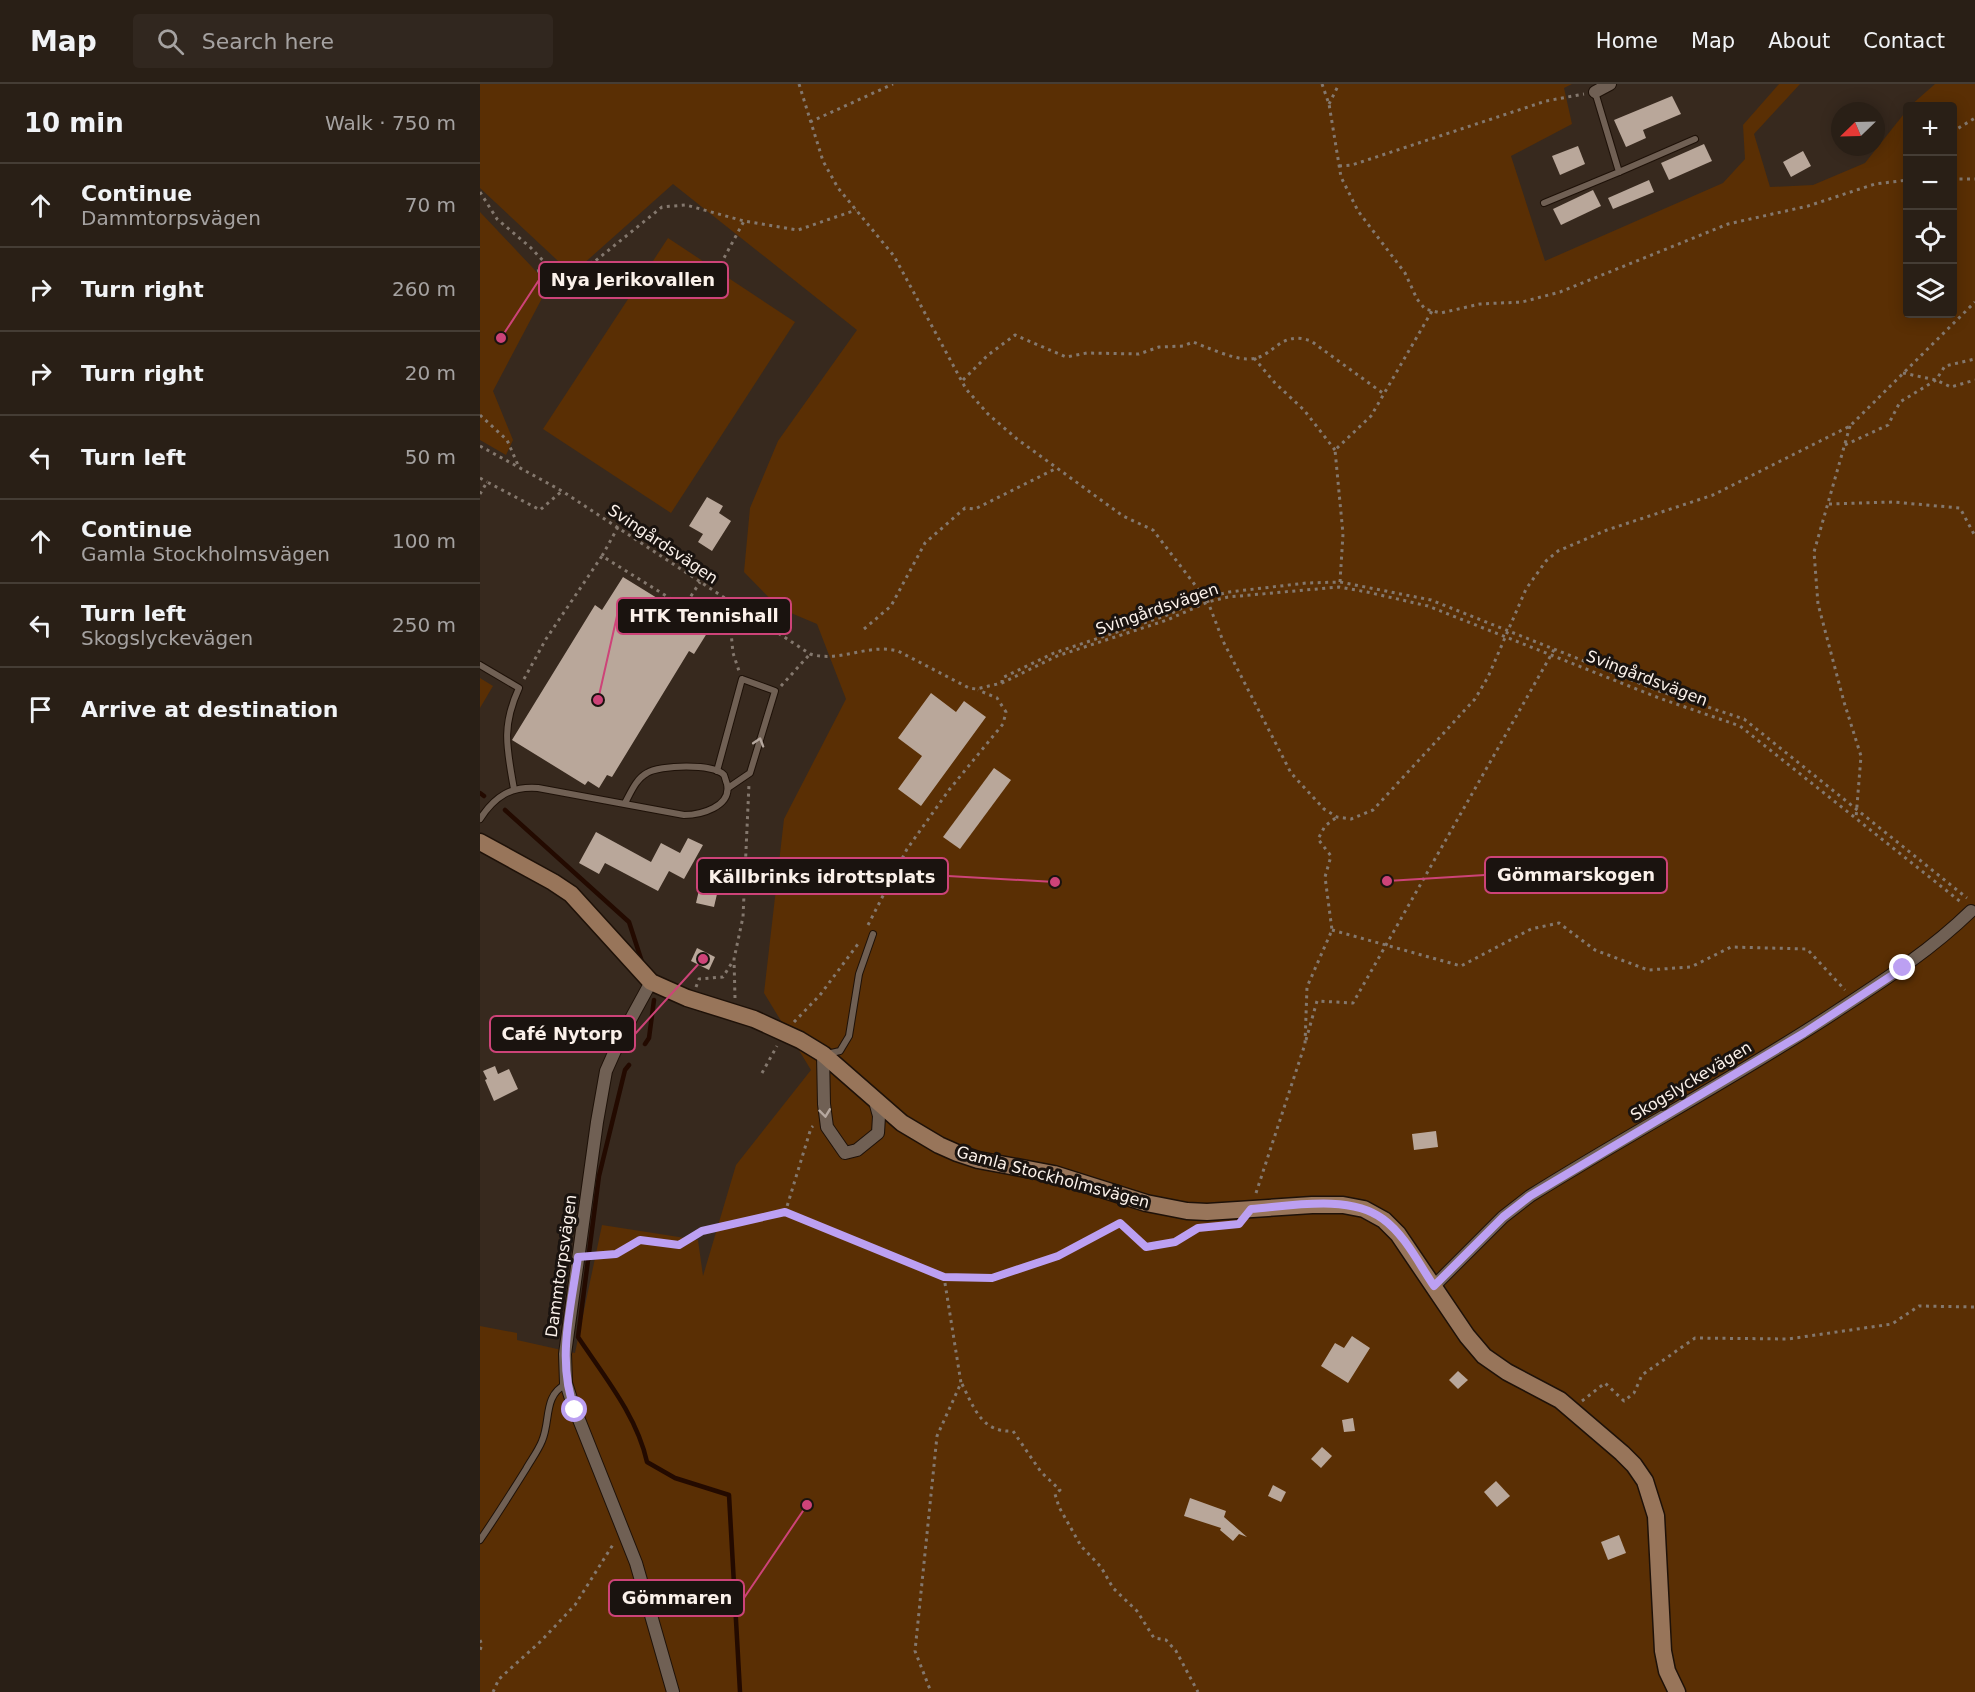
<!DOCTYPE html>
<meta charset="utf-8">
<style>
body{margin:0;font-family:"DejaVu Sans",sans-serif;background:#31271f;color:#f1f3f6}
.controls{position:absolute;right:18px;top:18px;display:grid;overflow:hidden;border-radius:6px;box-shadow:0 3px 15px #0003}
.controls button{width:54px;height:54px;display:grid;place-items:center;padding:0;border:0;border-bottom:2px solid #453d35;background:#291f16;color:#f1f3f6;font:30px sans-serif}
.compass{position:absolute;left:1351px;top:18px;width:54px;height:54px;border-radius:50%;background:#291f16;box-shadow:0 3px 15px #0003;rotate:247deg}
.stop{position:absolute;width:18px;height:18px;margin:-14px;border:4px solid #bca0f2;border-radius:50%;background:#fff}
.stop.end{background:#bca0f2;border-color:#fff;box-shadow:0 2px 6px #0008}
.list{margin:0;padding:0;list-style:none}
h2{display:flex;justify-content:space-between;align-items:center;height:78px;margin:0;padding:0 24px;font-size:26px}
h2 small{font-size:20px;font-weight:400;color:#a5a2a1}
.list li{display:grid;grid-template-columns:39px 1fr auto;gap:18px;align-items:center;box-sizing:border-box;height:84px;padding:0 24px;border-top:2px solid #453d35}
.list b{display:block;font-size:22px;white-space:nowrap}
.list p{margin:0;font-size:20px;white-space:nowrap;color:#a5a2a1}
.list em{font-size:20px;font-style:normal;color:#a5a2a1}
.icon{flex:none;width:33px;height:33px;fill:none;stroke:currentColor;stroke-width:2;stroke-linecap:round;stroke-linejoin:round}
.map{position:relative;flex:none;width:1495px;height:1608px;overflow:hidden}
header{display:flex;align-items:center;gap:36px;box-sizing:border-box;height:84px;padding:0 30px;background:#291f16;border-bottom:2px solid #453d35}
header strong{font-size:28px}
nav{display:flex;gap:33px;margin-inline-start:auto;font-size:21px}
.search{width:420px;height:54px;background:#31271f;display:flex;align-items:center;gap:15px;box-sizing:border-box;padding:0 21px;border-radius:6px;color:#a5a2a1;font-size:22px}
main{display:flex}
aside{flex:1;background:#291f16}
.map>svg:first-child{display:block}
.green{fill:#5a2f04}
.lines{fill:none;stroke-linecap:round;stroke-linejoin:round}
.stream{stroke:#230a00;stroke-width:4.5}
.building{fill:#b9a79a}
.lane-casing{stroke:#1e1108;stroke-width:8}
.street-casing{stroke:#1e1108;stroke-width:14}
.secondary-casing{stroke:#1e1108;stroke-width:19}
.path{stroke:#84786e;stroke-width:3;stroke-dasharray:3 4.5;stroke-linecap:butt}
.lane{stroke:#706054;stroke-width:6}
.street{stroke:#706054;stroke-width:12}
.secondary{stroke:#98755a;stroke-width:16}
.oneway{stroke:#b6a89f}
.route{stroke:#bca0f2;stroke-width:8}
.labels{text-anchor:middle;dominant-baseline:central;stroke-width:6;stroke-linejoin:round;paint-order:stroke}
.street-label{font-size:16px;fill:#fbf1ea;stroke:#1a130f}
.leader{fill:none;stroke:#cd4378;stroke-width:2}
.callout-dot{fill:#cd4378;stroke:#1a130f;stroke-width:2}
.callout{fill:#1a130f;stroke:#cd4378;stroke-width:2}
.callout-label{font-size:18px;text-anchor:middle;font-weight:bold;fill:#fbf1ea}
</style>
<header>
<strong>Map</strong>
<div class="search"><svg class="icon" aria-label="search" viewBox="0 0 24 24"><circle cx="10" cy="10" r="6"/><path d="M15 15l6 6"/></svg>Search here</div>
<nav><a>Home</a><a>Map</a><a>About</a><a>Contact</a></nav>
</header>
<main>
<aside>
<h2>10 min<small>Walk · 750 m</small></h2>
<ul class="list">
<li><svg class="icon" aria-label="ahead" viewBox="0 0 24 24"><path d="M12 20V5M6 11l6-6 6 6"/></svg><div><b>Continue</b><p>Dammtorpsvägen</p></div><em>70 m</em></li>
<li><svg class="icon" aria-label="right" viewBox="0 0 24 24"><path d="M7 20v-9h11M14 6l5 5-5 5"/></svg><div><b>Turn right</b></div><em>260 m</em></li>
<li><svg class="icon" aria-label="right" viewBox="0 0 24 24"><path d="M7 20v-9h11M14 6l5 5-5 5"/></svg><div><b>Turn right</b></div><em>20 m</em></li>
<li><svg class="icon" aria-label="left" viewBox="0 0 24 24"><path d="M17 20v-9H6M10 6l-5 5 5 5"/></svg><div><b>Turn left</b></div><em>50 m</em></li>
<li><svg class="icon" aria-label="ahead" viewBox="0 0 24 24"><path d="M12 20V5M6 11l6-6 6 6"/></svg><div><b>Continue</b><p>Gamla Stockholmsvägen</p></div><em>100 m</em></li>
<li><svg class="icon" aria-label="left" viewBox="0 0 24 24"><path d="M17 20v-9H6M10 6l-5 5 5 5"/></svg><div><b>Turn left</b><p>Skogslyckevägen</p></div><em>250 m</em></li>
<li><svg class="icon" aria-label="arrive" viewBox="0 0 24 24"><path d="M6 21V4h12l-3 4 3 4H6"/></svg><div><b>Arrive at destination</b></div></li>
</ul>
</aside>
<div class="map">
<svg width="1495" height="1608" viewBox="0 0 1495 1608">
<rect width="100%" height="100%" fill="#37291e"/>
<g class="green">
<polygon points="0,0 1092,0 1084,4 1092,40 1031,72 1065,177 1243,99 1265,75 1263,41 1299,0 1320,0 1274,50 1290,103 1333,101 1385,79 1427,26 1428,230 1472,230 1472,22 1430,22 1455,0 1495,0 1495,1608 0,1608 0,1242 37,1249 37,1256 95,1269 122,1141 218,1156 223,1192 256,1081 331,986 284,909 304,735 366,615 337,540 299,524 264,488 270,424 298,357 377,246 193,100 92,190 0,104"/>
<polygon points="0,128 69,201 13,307 33,356 26,371 0,356"/>
<polygon points="188,154 315,238 191,429 63,345"/>
<polygon points="0,594 13,602 0,624"/>
</g>
<g class="lines">
<g class="stream">
<polyline points="0,709 4,712"/>
<polyline points="25,726 149,838 162,878"/>
<polyline points="165,960 169,954 174,916"/>
<path d="M149,981L145,986L119,1092L98,1253C124,1292 157,1332 167,1378L195,1394L249,1411L260,1608"/>
</g>
</g>
<g class="building">
<polygon points="1192,12 1201,30 1163,46 1166,54 1146,63 1134,36"/>
<polygon points="1224,60 1232,77 1189,96 1181,79"/>
<polygon points="1098,62 1105,80 1080,91 1072,72"/>
<polygon points="1323,67 1331,82 1311,93 1303,78"/>
<polygon points="1169,96 1174,108 1133,125 1128,114"/>
<polygon points="1113,106 1121,122 1081,141 1073,125"/>
<polygon points="227,413 243,422 239,429 251,437 232,467 218,458 223,450 209,442"/>
<polygon points="143,493 229,546 214,570 209,567 132,693 127,691 119,704 108,697 105,701 32,656 115,521 122,526"/>
<polygon points="451,609 476,628 484,617 506,633 441,722 418,705 442,672 418,654"/>
<polygon points="514,684 531,696 480,765 463,753"/>
<polygon points="116,748 171,778 181,759 200,769 208,754 223,761 204,795 189,787 178,807 125,779 119,790 99,779"/>
<polygon points="219,806 237,810 234,823 216,819"/>
<polygon points="217,864 235,873 229,886 211,877"/>
<polygon points="15,982 18,990 29,985 38,1005 14,1017 5,996 7,995 3,987"/>
<polygon points="956,1047 958,1063 934,1066 932,1050"/>
<polygon points="872,1252 890,1264 868,1299 841,1282 855,1259 864,1264"/>
<polygon points="978,1287 988,1296 978,1305 969,1296"/>
<polygon points="873,1334 875,1347 864,1348 862,1336"/>
<polygon points="842,1363 852,1372 841,1384 831,1375"/>
<polygon points="1016,1397 1030,1412 1017,1423 1004,1408"/>
<polygon points="793,1401 806,1408 801,1418 788,1412"/>
<polygon points="710,1414 746,1427 744,1433 767,1453 759,1450 753,1457 740,1446 741,1444 704,1432"/>
<polygon points="1139,1451 1146,1469 1128,1476 1121,1458"/>
</g>
<g class="lines">
<g class="lane-casing">
<g id="lane">
<polyline points="1139,88 1215,55"/>
<polyline points="1064,119 1139,88 1115,8"/>
<path d="M0,581L39,604C21,643 27,665 34,705"/>
<polyline points="237,687 262,595 295,607 270,689 248,704"/>
<path d="M0,735C15,712 31,702 58,704L204,731C220,731 252,723 247,700C246,698 245,693 244,691C234,679 179,681 167,689C156,695 151,708 145,719"/>
<polyline points="347,970 360,967 369,952 379,890 393,850"/>
<path d="M0,1456C16,1433 31,1409 46,1385C51,1376 58,1367 62,1357C71,1336 63,1312 86,1300"/>
</g>
</g>
<g class="street-casing">
<g id="street">
<polyline points="1115,8 1130,0"/>
<polyline points="171,898 142,951 126,987 117,1038 85,1270 86,1299 92,1318 156,1479 193,1608"/>
<polyline points="343,970 344,1020 347,1043 365,1069 377,1066 398,1049 399,1032 394,1014"/>
<path d="M954,1202L1023,1133L1050,1112C1152,1048 1259,992 1360,925C1406,895 1451,866 1491,827"/>
</g>
</g>
<g class="secondary-casing">
<polyline id="secondary" points="0,758 73,798 91,810 171,898 207,914 274,935 320,956 343,970 422,1039 459,1061 477,1069 498,1076 574,1090 666,1119 707,1127 727,1128 832,1121 863,1121 884,1125 904,1136 918,1150 987,1252 1004,1272 1027,1288 1080,1316 1142,1369 1154,1381 1165,1397 1176,1432 1183,1567 1187,1587 1197,1608"/>
</g>
<g class="path">
<polyline points="319,0 343,77 358,104 414,172 486,305 508,330 537,355 643,432 673,446 728,518 743,557 811,689 844,725 857,733 871,735 893,726 995,615 1008,593 1046,505 1066,477 1078,467 1127,446 1233,411 1370,342 1495,218"/>
<polyline points="842,0 849,20 861,93 878,127 925,189 937,215 945,225 961,229 1000,220 1042,218 1080,208 1248,140 1328,122 1395,100 1428,96"/>
<polyline points="849,20 859,0"/>
<polyline points="330,38 413,0"/>
<polyline points="1472,48 1495,34"/>
<polyline points="859,82 872,81 1066,17 1104,10"/>
<polyline points="1472,95 1495,95"/>
<polyline points="0,108 17,135 50,163 71,185"/>
<polyline points="57,187 114,178 182,123 206,121 264,137 318,146 376,126"/>
<polyline points="237,187 264,137"/>
<polyline points="774,274 795,299 824,326 855,366"/>
<polyline points="1423,289 1456,296 1471,303 1495,296"/>
<path d="M483,296L508,271L535,251L586,273L607,269L659,270L679,263L703,262L713,258C726,263 753,275 767,275C794,276 798,245 831,257L904,310"/>
<polyline points="0,331 27,356 38,381"/>
<polyline points="1370,342 1334,468 1338,520 1364,618 1381,672 1376,734"/>
<polyline points="1365,361 1408,341 1420,318 1456,296 1465,282 1495,275"/>
<path d="M0,362L82,407L330,570C360,579 388,559 418,567L489,604L496,605L522,599L577,572L687,536L728,518L748,513L859,503L887,508L948,522L1179,614L1260,642L1482,819"/>
<polyline points="0,394 7,398"/>
<polyline points="0,410 7,398 60,426 82,407"/>
<polyline points="1349,420 1413,418 1480,424 1495,452"/>
<polyline points="138,443 122,472 204,523 220,498"/>
<polyline points="860,498 863,450 855,366 891,332 952,227"/>
<polyline points="248,517 253,569 259,587"/>
<polyline points="384,545 411,522 445,459 485,424 495,425 577,384"/>
<polyline points="44,595 66,555 122,472"/>
<polyline points="522,599 522,594 574,569 685,532 725,514 749,508 826,499 860,498 951,516 1179,607 1264,635 1487,814"/>
<polyline points="301,602 330,570"/>
<polyline points="388,841 427,765 469,706 523,640 526,628 517,614 498,606"/>
<polyline points="852,846 981,882 1051,845 1079,839 1115,866 1168,886 1211,883 1251,863 1327,865 1365,906"/>
<polyline points="216,903 219,895 243,893 253,877"/>
<polyline points="255,914 254,875 263,833 269,700"/>
<polyline points="314,938 340,911 378,860"/>
<polyline points="826,956 837,917 873,919 1075,564"/>
<polyline points="282,989 297,962"/>
<polyline points="776,1109 825,960 827,903 852,846 845,793 851,772 838,755 845,742 857,733"/>
<polyline points="305,1129 331,1044 333,1042"/>
<polyline points="110,1172 136,1170 160,1156 199,1161 222,1147 305,1129 464,1193 481,1299 457,1352 435,1567 451,1608"/>
<polyline points="464,1193 512,1194 578,1172 640,1139 666,1163 695,1158 719,1143"/>
<path d="M482,1300C494,1324 502,1349 533,1347L561,1388L580,1406L575,1410L579,1423L601,1462L621,1483L633,1504L657,1527L674,1554L686,1556L696,1567L718,1608"/>
<polyline points="1102,1317 1125,1299 1144,1317 1154,1309 1162,1291 1215,1254 1308,1255 1412,1240 1439,1222 1495,1223"/>
<polyline points="0,1556 2,1561 0,1566"/>
<polyline points="13,1608 19,1595 61,1557 95,1521 134,1459"/>
</g>
<use href="#lane" class="lane"/>
<use href="#street" class="street"/>
<use href="#secondary" class="secondary"/>
</g>
<defs><path id="oneway-chevron" d="M-2-3.5L2.5 0L-2 3.5" fill="none" stroke-width="1.6" stroke-linecap="round" stroke-linejoin="round" transform="scale(1.5)"/></defs>
<g class="oneway">
<use href="#oneway-chevron" transform="translate(279 658) rotate(-73)"/>
<use href="#oneway-chevron" transform="translate(345 1029) rotate(83)"/>
</g>
<g class="lines">
<path class="route" d="M95,1326C76,1278 91,1224 98,1173L136,1170L160,1156L199,1161L222,1147L305,1128L464,1193L512,1194L578,1172L640,1139L666,1163L695,1158L718,1144L759,1140L771,1125C810,1122 870,1110 903,1135C925,1151 939,1180 954,1202L1023,1133L1050,1112L1324,949L1423,884"/>
</g>
<g class="labels">
<g class="street-label">
<text transform="translate(183 460) rotate(34)">Svingårdsvägen</text>
<text transform="translate(677 525) rotate(-19)">Svingårdsvägen</text>
<text transform="translate(1167 594) rotate(21)">Svingårdsvägen</text>
<text transform="translate(1211 997) rotate(-31)">Skogslyckevägen</text>
<text transform="translate(573 1093) rotate(15)">Gamla Stockholmsvägen</text>
<text transform="translate(81 1182) rotate(-82)">Dammtorpsvägen</text>
</g>
</g>
<path class="leader" d="M21 254L59 196M118 616L137 532M907 797L1005 791M575 798L468 792M223 875L155 950M327 1421L264 1514"/>
<g class="callout-dot">
<circle cx="21" cy="254" r="6"/>
<circle cx="118" cy="616" r="6"/>
<circle cx="907" cy="797" r="6"/>
<circle cx="575" cy="798" r="6"/>
<circle cx="223" cy="875" r="6"/>
<circle cx="327" cy="1421" r="6"/>
</g>
<g class="callout">
<rect x="59" y="178" width="189" height="36" rx="6"/>
<rect x="137" y="514" width="174" height="36" rx="6"/>
<rect x="1005" y="773" width="182" height="36" rx="6"/>
<rect x="217" y="774" width="251" height="36" rx="6"/>
<rect x="10" y="932" width="145" height="36" rx="6"/>
<rect x="129" y="1496" width="135" height="36" rx="6"/>
</g>
<g class="callout-label">
<text x="153" y="202">Nya Jerikovallen</text>
<text x="224" y="538">HTK Tennishall</text>
<text x="1096" y="797">Gömmarskogen</text>
<text x="342" y="799">Källbrinks idrottsplats</text>
<text x="82" y="956">Café Nytorp</text>
<text x="197" y="1520">Gömmaren</text>
</g>
</svg>
<div class="controls">
<button>+</button>
<button>−</button>
<button><svg class="icon" aria-label="locate" viewBox="0 0 24 24"><circle cx="12" cy="12" r="6"/><path d="M12 2v4M12 18v4M2 12h4M18 12h4"/></svg></button>
<button><svg class="icon" aria-label="layers" viewBox="0 0 24 24"><path d="M12 4l9 5-9 5-9-5zM3 14l9 5 9-5"/></svg></button>
</div>
<svg class="compass" viewBox="-18 -18 36 36"><path d="M0-13l5 13h-10z" fill="#e53935"/><path d="M0 13l5-13h-10z" fill="#a5a2a1"/></svg>
<div class="stop" style="left:95px;top:1326px"></div>
<div class="stop end" style="left:1423px;top:884px"></div>
</div>
</main>
